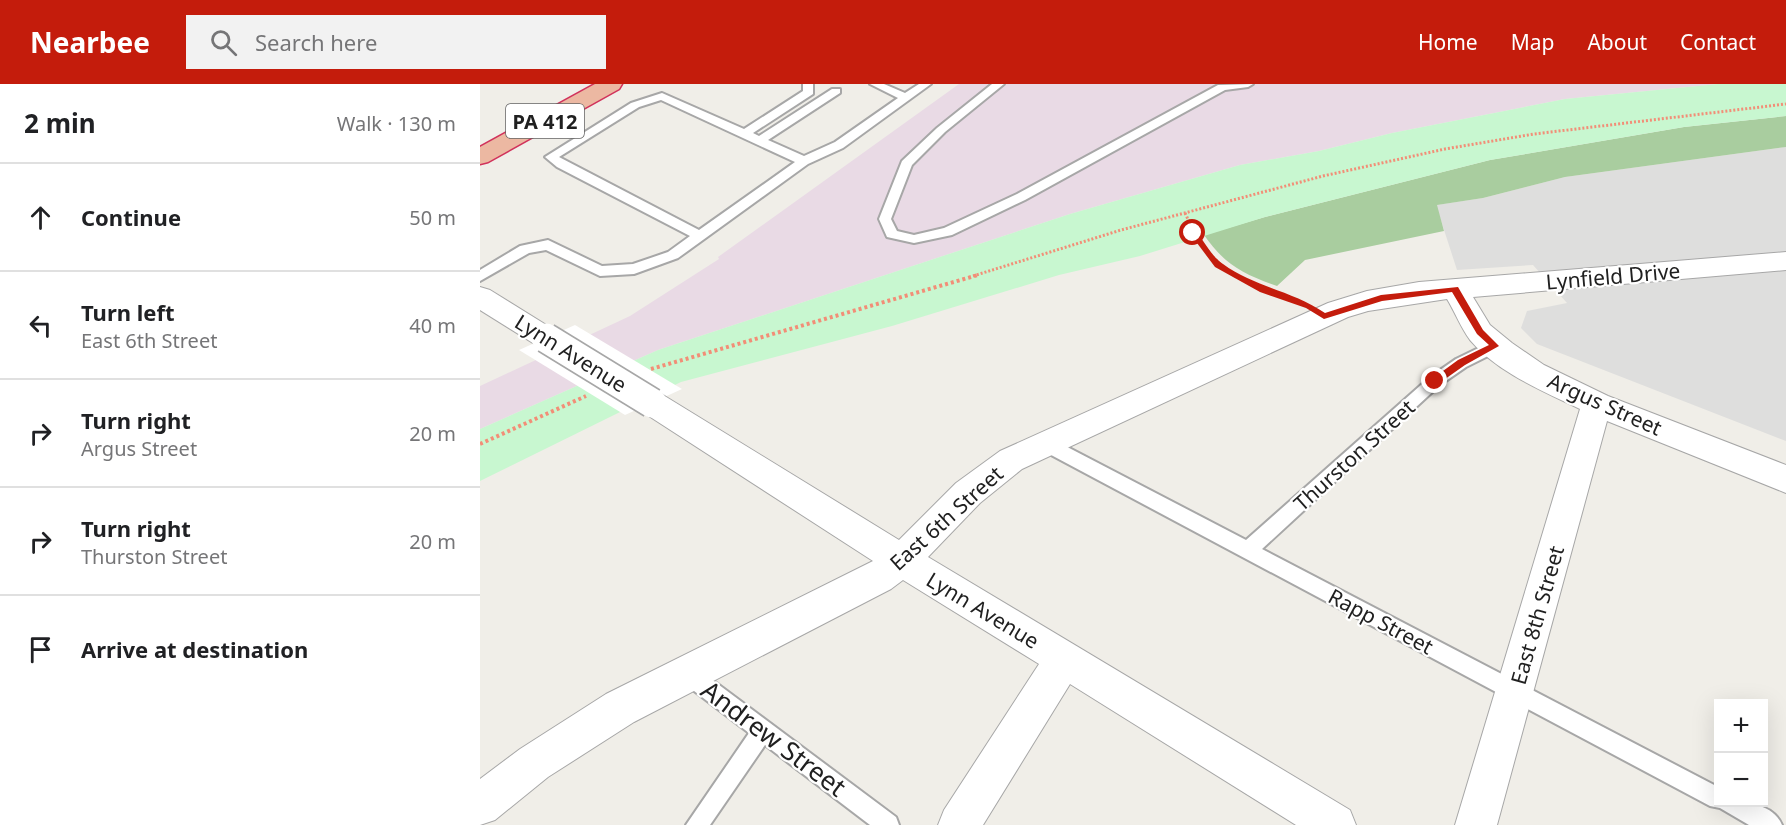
<!DOCTYPE html>
<meta charset="utf-8">
<style>
body{margin:0;font-family:"Noto Sans",sans-serif;background:#f2f2f2;color:#202124}
.controls{position:absolute;right:18px;bottom:18px;display:grid;overflow:hidden;border-radius:0px;box-shadow:0 6px 24px #0002}
.controls button{width:54px;height:54px;display:grid;place-items:center;padding:0;border:0;border-bottom:2px solid #e0e0e0;background:#fff;color:#202124;font:30px sans-serif}
.stop{position:absolute;width:18px;height:18px;margin:-14px;border:4px solid #c41c0c;border-radius:50%;background:#fff}
.stop.end{background:#c41c0c;border-color:#fff;box-shadow:0 2px 6px #0008}
.list{margin:0;padding:0;list-style:none}
h2{display:flex;justify-content:space-between;align-items:center;height:78px;margin:0;padding:0 24px;font-size:26px}
h2 small{font-size:20px;font-weight:400;color:#757577}
.list li{display:grid;grid-template-columns:39px 1fr auto;gap:18px;align-items:center;box-sizing:border-box;height:108px;padding:0 24px;border-top:2px solid #e0e0e0}
.list b{display:block;font-size:22px;white-space:nowrap}
.list p{margin:0;font-size:20px;white-space:nowrap;color:#757577}
.list em{font-size:20px;font-style:normal;color:#757577}
.icon{flex:none;width:33px;height:33px;fill:none;stroke:currentColor;stroke-width:2;stroke-linecap:round;stroke-linejoin:round}
.map{position:relative;flex:none;width:1306px;height:741px;overflow:hidden}
header{display:flex;align-items:center;gap:36px;box-sizing:border-box;height:84px;padding:0 30px;background:#c41c0c;color:#fff}
header strong{font-size:28px}
nav{display:flex;gap:33px;margin-inline-start:auto;font-size:21px}
.search{width:420px;height:54px;background:#f2f2f2;display:flex;align-items:center;gap:15px;box-sizing:border-box;padding:0 21px;border-radius:0px;color:#757577;font-size:22px}
main{display:flex}
aside{flex:1;background:#fff}
.map>svg:first-child{display:block}
.residential{fill:#dededd}
.industrial{fill:#e9dae5}
.forest{fill:#a9cd9f}
.park{fill:#c8f7d0}
.pier{fill:#fff}
.lines{fill:none;stroke-linecap:round;stroke-linejoin:round}
.service-casing{stroke:#a7a7a7;stroke-width:4}
.minor-casing{stroke:#a7a7a7;stroke-width:2}
.trunk-casing{stroke:#d1325b;stroke-width:3}
.path-far1{stroke:#f28e77;stroke-width:3;stroke-dasharray:2 2;stroke-linecap:butt}
.path{stroke:#f28e77;stroke-width:4;stroke-dasharray:3 3;stroke-linecap:butt}
.service{fill:#fff;fill-rule:evenodd}
.minor{fill:#fff;fill-rule:evenodd}
.trunk{fill:#ecb8a2;fill-rule:evenodd}
.minor-bridge-casing{stroke:#a7a7a7;stroke-width:32;stroke-linecap:butt}
.minor-bridge{stroke:#fff;stroke-width:29}
.route{fill:#c41c0c}
.labels{text-anchor:middle;dominant-baseline:central;stroke-width:4.5;stroke-linejoin:round;paint-order:stroke}
.shield{fill:#fff;stroke:#636363;stroke-width:1.5}
.shield-label{font-size:20px;font-weight:bold;fill:#202020}
.street-label{font-size:21px;fill:#202020;stroke:#fff}
.near-street-label{font-size:26px;fill:#202020;stroke:#fff}
</style>
<header>
<strong>Nearbee</strong>
<div class="search"><svg class="icon" aria-label="search" viewBox="0 0 24 24"><circle cx="10" cy="10" r="6"/><path d="M15 15l6 6"/></svg>Search here</div>
<nav><a>Home</a><a>Map</a><a>About</a><a>Contact</a></nav>
</header>
<main>
<aside>
<h2>2 min<small>Walk · 130 m</small></h2>
<ul class="list">
<li><svg class="icon" aria-label="ahead" viewBox="0 0 24 24"><path d="M12 20V5M6 11l6-6 6 6"/></svg><div><b>Continue</b></div><em>50 m</em></li>
<li><svg class="icon" aria-label="left" viewBox="0 0 24 24"><path d="M17 20v-9H6M10 6l-5 5 5 5"/></svg><div><b>Turn left</b><p>East 6th Street</p></div><em>40 m</em></li>
<li><svg class="icon" aria-label="right" viewBox="0 0 24 24"><path d="M7 20v-9h11M14 6l5 5-5 5"/></svg><div><b>Turn right</b><p>Argus Street</p></div><em>20 m</em></li>
<li><svg class="icon" aria-label="right" viewBox="0 0 24 24"><path d="M7 20v-9h11M14 6l5 5-5 5"/></svg><div><b>Turn right</b><p>Thurston Street</p></div><em>20 m</em></li>
<li><svg class="icon" aria-label="arrive" viewBox="0 0 24 24"><path d="M6 21V4h12l-3 4 3 4H6"/></svg><div><b>Arrive at destination</b></div></li>
</ul>
</aside>
<div class="map">
<svg width="1306" height="741" viewBox="0 0 1306 741">
<rect width="100%" height="100%" fill="#f0eee8"/>
<polygon class="residential" points="1306,63 1306,357 1057,260 1041,244 1047,227 1087,219 1053,181 977,186 956,121 1003,114 1085,93"/>
<polygon class="industrial" points="479,0 1238,0 1085,15 912,49 839,67 760,81 590,130 178,266 0,345 0,302 150,232 239,175 238,173"/>
<path class="forest" d="M1306,32V63L1085,93L1003,114L957,121L964,147L825,176L797,202C763,190 745,181 724,151L785,133L1010,76L1204,43Z"/>
<polygon class="park" points="1238,0 1306,0 1306,32 1204,43 1010,76 785,133 660,172 579,191 412,242 201,298 0,397 0,345 178,266 590,130 760,81 839,67 912,49 1085,15"/>
<polygon class="pier" points="95,241 202,305 145,331 39,266"/>
<g class="lines">
<g class="service-casing">
<g id="service">
<path d="M323,0H333V10L273,49L279,52L352,5H360V9L288,56L324,72L355,58L418,14L390,0H404L425,9L439,0H451L363,64L328,80L198,174L154,190L120,192L66,166L49,169L0,197V186L40,162L68,156L122,182L153,180L188,168L210,152L77,83L65,73L151,19L182,9L264,45L323,7ZM181,16L315,78L219,146L79,73L159,23Z"/>
<polygon points="512,0 524,0 465,48 432,81 411,135 417,147 434,151 464,144 537,110 738,1 773,0 768,3 745,6 545,116 472,151 434,159 407,153 399,135 422,77 457,44"/>
<path d="M1015,256L1020,258L1022,262L1020,266L986,283L960,301L782,465L1238,703V718C1260,718 1292,717 1302,741H1269L1240,724L1230,722L558,364L556,359L558,354L564,352L570,354L766,456L950,293L976,275Z"/>
<polygon points="208,580 215,583 416,733 419,741 390,741 285,661 230,741 206,741 269,649 201,597 198,590 201,583"/>
</g>
</g>
<g class="minor-casing">
<g id="minor">
<path d="M1306,168V186L993,213L1010,241L1032,259L1064,281L1128,312L1306,381V409L1127,337L1017,741H975L1100,325C1063,307 1018,289 990,256C981,244 975,228 967,215L888,227L868,233L542,385L500,419L448,473L870,726L876,741H816L590,600L503,741H458L464,726L559,580L423,496L411,505L154,638L68,693L15,736L0,741V695L40,665L126,610L393,477L161,327L157,319L161,311L172,307L183,311L419,456L476,399L520,367L848,219L887,207L939,198Z"/>
<polygon points="0,203 10,206 76,247 80,254 76,261 66,265 56,261 0,226"/>
</g>
</g>
<g class="trunk-casing">
<polygon id="trunk" points="115,0 142,0 139,5 8,78 0,80 0,63"/>
</g>
<g class="path-far1">
<path d="M705,129C717,155 732,177 756,192"/>
<polyline points="493,192 641,146 843,92 965,65 1054,50 1306,20"/>
</g>
<g class="path">
<polyline points="754,191 780,204 817,218"/>
<polyline points="171,285 498,191"/>
<polyline points="0,360 106,312"/>
</g>
<use href="#service" class="service"/>
<use href="#minor" class="minor"/>
<use href="#trunk" class="trunk"/>
<g class="minor-bridge-casing">
<polyline id="minor-bridge" points="66,254 172,319"/>
</g>
<use href="#minor-bridge" class="minor-bridge"/>
</g>
<path class="route" d="M711,147H716C724,157 732,173 743,180C774,203 814,207 845,229L901,211L978,203L1003,246L1019,262L985,281L958,300H952V295L978,276L1009,261L997,250L972,208L902,217L844,235L826,224L780,208L735,183L711,151Z"/>
<g class="labels">
<rect class="shield" x="26" y="20" width="78" height="34" rx="4.5"/>
<g class="shield-label">
<text x="65" y="37">PA 412</text>
</g>
<g class="street-label">
<text transform="translate(1133 192) rotate(-5)">Lynfield Drive</text>
<text transform="translate(91 269) rotate(32)">Lynn Avenue</text>
<text transform="translate(1125 320) rotate(24)">Argus Street</text>
<text transform="translate(874 371) rotate(-42)">Thurston Street</text>
<text transform="translate(466 434) rotate(-42)">East 6th Street</text>
<text transform="translate(503 526) rotate(31)">Lynn Avenue</text>
<text transform="translate(1057 531) rotate(-74)">East 8th Street</text>
<text transform="translate(901 537) rotate(28)">Rapp Street</text>
</g>
<g class="near-street-label">
<text transform="translate(294 654) rotate(37)">Andrew Street</text>
</g>
</g>
</svg>
<div class="controls">
<button>+</button>
<button>−</button>
</div>
<div class="stop" style="left:713px;top:149px"></div>
<div class="stop end" style="left:955px;top:297px"></div>
</div>
</main>
